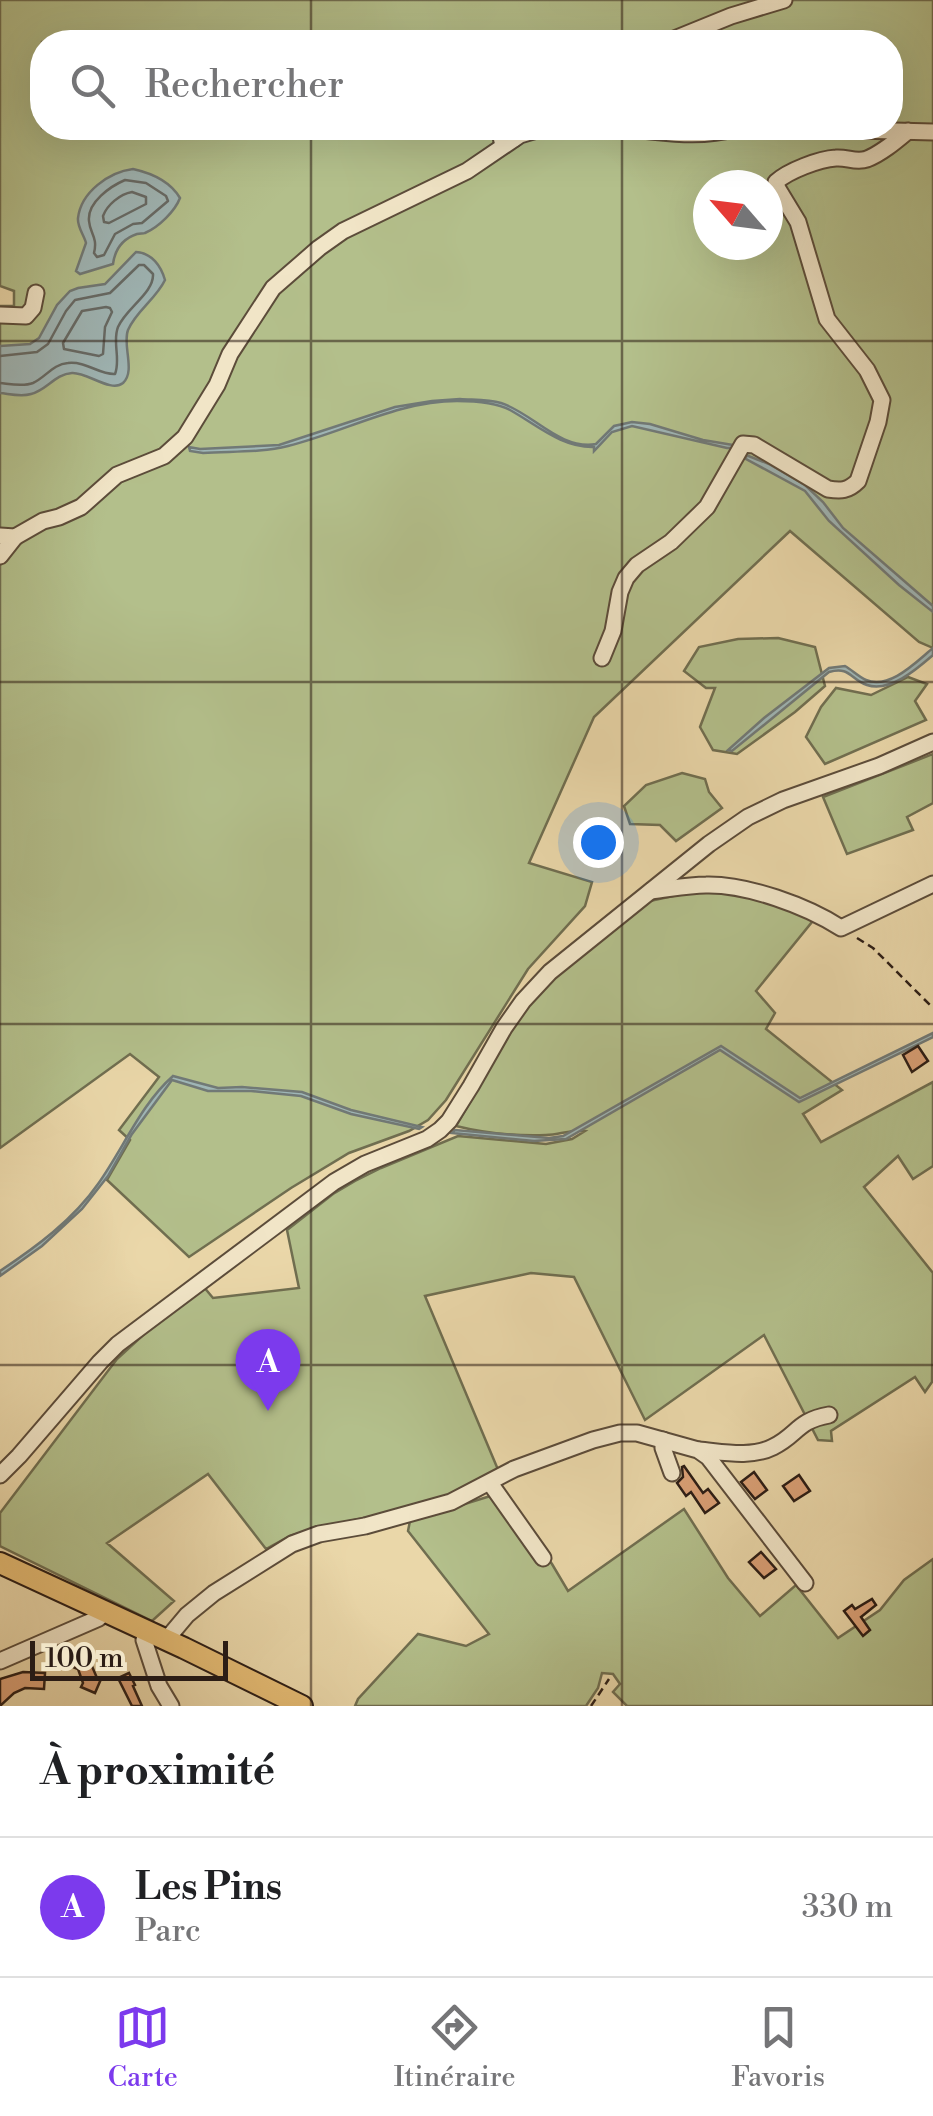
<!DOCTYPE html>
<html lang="fr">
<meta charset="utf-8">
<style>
body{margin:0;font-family:"Libre Bodoni",serif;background:#f2f2f2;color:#202124}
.compass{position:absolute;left:693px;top:170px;width:90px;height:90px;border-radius:50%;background:#fff;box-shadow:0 10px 40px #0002;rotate:298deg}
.scale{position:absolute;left:30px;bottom:25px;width:198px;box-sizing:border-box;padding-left:10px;border:5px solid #2c1d15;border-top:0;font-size:28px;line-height:35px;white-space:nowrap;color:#2c1d15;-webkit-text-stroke:8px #f1e5c7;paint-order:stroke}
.you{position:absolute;left:598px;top:842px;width:35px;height:35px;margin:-25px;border:8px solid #fff;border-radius:50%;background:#1a73e8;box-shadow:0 0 0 15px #1a73e833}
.badge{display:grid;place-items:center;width:65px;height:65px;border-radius:50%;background:#7c3aed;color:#fff;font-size:32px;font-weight:700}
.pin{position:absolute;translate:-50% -82px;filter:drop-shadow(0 2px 5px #0008)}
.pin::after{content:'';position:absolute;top:52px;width:35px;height:30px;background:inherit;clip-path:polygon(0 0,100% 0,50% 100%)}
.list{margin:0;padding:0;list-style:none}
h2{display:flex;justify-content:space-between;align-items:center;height:130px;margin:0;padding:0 40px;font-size:42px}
h2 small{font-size:32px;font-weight:400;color:#757577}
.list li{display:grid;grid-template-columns:65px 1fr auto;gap:30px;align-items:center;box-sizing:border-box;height:140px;padding:0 40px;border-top:2px solid #e0e0e0}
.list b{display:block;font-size:38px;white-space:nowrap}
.list p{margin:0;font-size:32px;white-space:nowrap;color:#757577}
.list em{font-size:32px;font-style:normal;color:#757577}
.icon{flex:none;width:55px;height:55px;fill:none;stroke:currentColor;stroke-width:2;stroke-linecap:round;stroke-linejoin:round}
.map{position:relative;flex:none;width:933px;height:1706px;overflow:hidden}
.search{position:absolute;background:#fff;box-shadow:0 10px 40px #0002;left:30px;right:30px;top:30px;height:110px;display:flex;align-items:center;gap:25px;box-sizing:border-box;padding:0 35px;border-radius:40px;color:#757577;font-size:38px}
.sheet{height:270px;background:#fff}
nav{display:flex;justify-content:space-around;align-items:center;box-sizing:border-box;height:140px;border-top:2px solid #e0e0e0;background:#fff;font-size:28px;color:#757577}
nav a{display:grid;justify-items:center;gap:5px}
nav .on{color:#7c3aed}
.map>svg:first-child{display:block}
.green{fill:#b3bf8b;stroke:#706e50;stroke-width:2.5;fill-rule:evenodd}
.water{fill:#9fb6b6;stroke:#717976;stroke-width:2.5}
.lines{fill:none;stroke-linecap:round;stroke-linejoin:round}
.shore{stroke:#666a66;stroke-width:2.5}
.building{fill:#daa076;stroke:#2c1d15;stroke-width:2.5}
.minor-casing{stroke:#5c4c3a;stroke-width:19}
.major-casing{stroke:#2c1d15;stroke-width:24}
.path{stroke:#2c1d15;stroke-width:2.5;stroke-dasharray:8 5;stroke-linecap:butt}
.minor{stroke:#f1e5c7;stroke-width:15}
.major{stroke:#e5bc74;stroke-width:20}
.grid{fill:none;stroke:#2c1d15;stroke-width:2.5;stroke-opacity:0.55}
</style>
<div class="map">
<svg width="933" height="1706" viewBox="0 0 933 1706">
<rect width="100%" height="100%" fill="#ead7a9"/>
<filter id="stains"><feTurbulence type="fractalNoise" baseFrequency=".002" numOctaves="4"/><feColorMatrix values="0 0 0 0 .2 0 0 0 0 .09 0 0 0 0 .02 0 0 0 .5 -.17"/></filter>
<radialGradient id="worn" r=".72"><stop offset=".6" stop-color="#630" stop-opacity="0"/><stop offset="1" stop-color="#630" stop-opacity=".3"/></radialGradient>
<g class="green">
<path d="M0,0H933V648L919,642L790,531L594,717L529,863L592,882L585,906L528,969L446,1100L428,1120L409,1131L349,1153L291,1188L189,1257L107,1180L130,1140L119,1130L159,1077L130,1054L0,1148V306H14V291L0,286ZM42,42H890V128H42ZM708,185H768V245H708Z"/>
<polygon points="778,638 815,647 825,686 795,712 737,754 713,750 700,727 715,688 706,688 684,671 699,647 738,639"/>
<polygon points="908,677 927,684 915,701 926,720 825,764 806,737 821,707 836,688 871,695"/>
<polygon points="933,754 933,803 907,817 913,830 847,854 823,797"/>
<polygon points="682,773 705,779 709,792 722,808 676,841 660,825 630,824 624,806 646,785"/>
<path d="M705,889L743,893L816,917L756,991L775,1013L766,1029L842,1090L803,1114L821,1142L933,1082V1166L913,1179L898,1156L864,1187L933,1273L932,1382L925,1392L915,1377L831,1431L832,1441L818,1440L764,1335L645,1420L574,1277L531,1273L425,1296L499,1472L450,1500L316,1528L290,1536L266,1549L208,1474L107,1543L174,1601L152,1621L0,1546V1513L117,1359L166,1314L203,1286L213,1298L299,1288L287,1230L333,1194L355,1181L381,1168L458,1136L546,1144L572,1139L585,1131C572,1129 559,1135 546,1135C517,1136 484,1133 456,1126L526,1006L550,978L650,901Z"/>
<polygon points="500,1493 552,1564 568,1591 684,1509 728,1578 760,1616 796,1585 838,1638 880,1610 904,1580 933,1559 933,1706 627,1706 613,1692 620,1684 613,1674 602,1673 598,1688 586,1706 355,1706 358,1699 418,1634 466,1646 489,1634 408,1531 410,1521"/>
</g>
<g class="water">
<path d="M133,169C151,173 170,181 180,198C175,211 159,227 145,233C143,234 140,233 137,234C122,239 115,249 113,264L80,274L76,271L86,243C84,235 77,227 78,218C81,192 109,172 133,169Z"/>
<path d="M136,252C152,253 161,266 165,280C156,299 136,311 128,330C122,345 136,371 123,383C111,393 87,372 72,373C55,374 47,390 31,394C21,397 10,394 0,393V346L30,344L39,338L57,305L70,291L78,288L105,284Z"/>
<path d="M460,399C473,400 488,399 501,403C533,413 559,450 596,444L614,426L632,422L650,424L703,440L733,445L732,448H727L632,426L612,432L594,451V447C562,448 537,425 510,410C495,402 475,401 457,401C398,401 345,432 288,446C261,453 230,451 203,453L190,451L189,447L200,449L279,445L395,407L432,401Z"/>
<polygon points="746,455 769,464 805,485 823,502 843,528 933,606 933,612 899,585 829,521 805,491 746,459"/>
<path d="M933,648V655C918,668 890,693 867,685C850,679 850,666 829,672L732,751L728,750L764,718L829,668L845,666C852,670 859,677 866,680C890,690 917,661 933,648Z"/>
<polygon points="933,1033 933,1037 799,1102 720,1050 566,1139 534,1141 452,1133 455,1130 549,1138 563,1136 721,1046 800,1098"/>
<path d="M173,1076L218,1088L242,1087L302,1092L351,1110L422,1127L419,1129L351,1114L301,1096L251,1091H208L172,1080L132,1134L108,1176L82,1209L42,1246L0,1276V1271C36,1247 73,1220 98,1184C123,1149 141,1104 173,1076Z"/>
</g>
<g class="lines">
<g class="shore">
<path d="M125,180L146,183L166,196L168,201L142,223L133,224L115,234L104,255L97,257L94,253C98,237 90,234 89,221C87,202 111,186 125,180Z"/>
<path d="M132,192L146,197V204L109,223L104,222L103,216C107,205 120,194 132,192Z"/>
<polygon points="106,307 110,308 112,312 105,327 103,354 99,356 64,349 63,343 82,311"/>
<path d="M0,356L37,352L48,344L66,311L75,300L110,293L139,265H144L153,274C154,293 126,308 118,327C112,342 121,359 115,374C100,375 86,361 68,363C53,364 46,377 33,383C23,387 10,384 0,383"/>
</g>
</g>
<g class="building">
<polygon points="918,1046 928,1061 912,1072 903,1055"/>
<polygon points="684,1466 703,1493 708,1489 719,1503 705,1513 691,1492 686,1496 677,1483 683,1477 682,1467"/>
<polygon points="754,1472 767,1490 755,1499 741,1482"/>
<polygon points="799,1475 810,1491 794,1501 783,1486"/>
<polygon points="761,1552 776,1569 764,1578 749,1562"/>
<polygon points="872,1599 876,1605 861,1617 870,1630 863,1636 844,1611 852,1605 855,1609"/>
<polygon points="80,1654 93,1660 91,1664 97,1678 101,1679 95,1693 81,1687 83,1683 78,1669 73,1667"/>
<polygon points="23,1672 45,1673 44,1689 25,1688 14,1693 0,1706 0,1679"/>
<polygon points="129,1673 135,1685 133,1686 142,1706 132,1706 118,1678"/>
</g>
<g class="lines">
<g class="minor-casing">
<g id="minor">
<polyline points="667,42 731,16 784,0"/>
<polyline points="499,128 502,141 514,139"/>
<polyline points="550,128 599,128"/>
<path d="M615,128C660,130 692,140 737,128"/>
<polyline points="845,128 856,130 933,132"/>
<polyline points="0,315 26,316 33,308 36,293"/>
<polyline points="0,536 15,537 43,521 59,517 81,507 117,475 164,456 185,437 217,385 230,354 273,288 319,248 343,231 467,171 520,135 544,128"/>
<polyline points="0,556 15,537"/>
<path d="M602,658L613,631L620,592L626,578L637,565L671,542L707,507L743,444L754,445L828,489C841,491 848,491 858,481L878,422L882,400L867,370L827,319L798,222L778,189L776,182C788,171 819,159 836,158C847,157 856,163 867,159C882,153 896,141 908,131"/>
<path d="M651,891C669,889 688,885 706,885C747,884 807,906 841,928L933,884"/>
<polyline points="663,1440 663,1448 672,1473"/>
<path d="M699,1450C723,1452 751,1458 773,1447C798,1435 796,1421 829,1415"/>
<polyline points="0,1475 19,1456 100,1362 118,1344 334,1182 365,1164 427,1139 440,1130 449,1121 471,1086 504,1028 523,1001 550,972 709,844 748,817 783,800 879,766 933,742"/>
<polyline points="490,1483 543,1558"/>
<polyline points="148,1631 144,1640 159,1686 171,1706"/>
<polyline points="166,1640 187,1615 214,1593 292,1544 319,1534 365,1526 451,1502 514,1469 593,1440 620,1433 637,1433 698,1450 708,1457 805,1583"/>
<polyline points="0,1661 99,1618 103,1610"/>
</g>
</g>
<g class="major-casing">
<polyline id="major" points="0,1563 184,1648 302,1706"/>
</g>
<g class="path">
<polyline points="857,938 873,948 933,1008"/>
<polyline points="591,1706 609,1679"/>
</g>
<use href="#minor" class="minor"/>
<use href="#major" class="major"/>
</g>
<path class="grid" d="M311,0V42M622,0V42M311,128V1706M622,128V1706M0,341H933M0,682H933M0,1024H933M0,1365H933"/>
<rect width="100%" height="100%" filter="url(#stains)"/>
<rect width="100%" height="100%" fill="url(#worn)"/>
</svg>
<svg class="compass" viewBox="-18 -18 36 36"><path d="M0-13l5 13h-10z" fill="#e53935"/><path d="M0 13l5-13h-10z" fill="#757577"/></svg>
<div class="scale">100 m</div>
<div class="you"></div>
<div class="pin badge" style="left:268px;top:1411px">A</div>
<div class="search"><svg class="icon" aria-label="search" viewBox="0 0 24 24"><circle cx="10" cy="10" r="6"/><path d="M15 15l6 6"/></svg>Rechercher</div>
</div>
<section class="sheet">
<h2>À proximité<small></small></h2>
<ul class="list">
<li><span class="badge">A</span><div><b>Les Pins</b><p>Parc</p></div><em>330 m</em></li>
</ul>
</section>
<nav>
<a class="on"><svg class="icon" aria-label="map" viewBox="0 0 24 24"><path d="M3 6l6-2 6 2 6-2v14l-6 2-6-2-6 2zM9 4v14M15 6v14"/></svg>Carte</a>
<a><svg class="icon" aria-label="directions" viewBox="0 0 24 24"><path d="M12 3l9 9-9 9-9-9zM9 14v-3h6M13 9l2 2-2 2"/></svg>Itinéraire</a>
<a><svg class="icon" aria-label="saved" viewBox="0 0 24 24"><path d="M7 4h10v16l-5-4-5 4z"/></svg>Favoris</a>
</nav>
